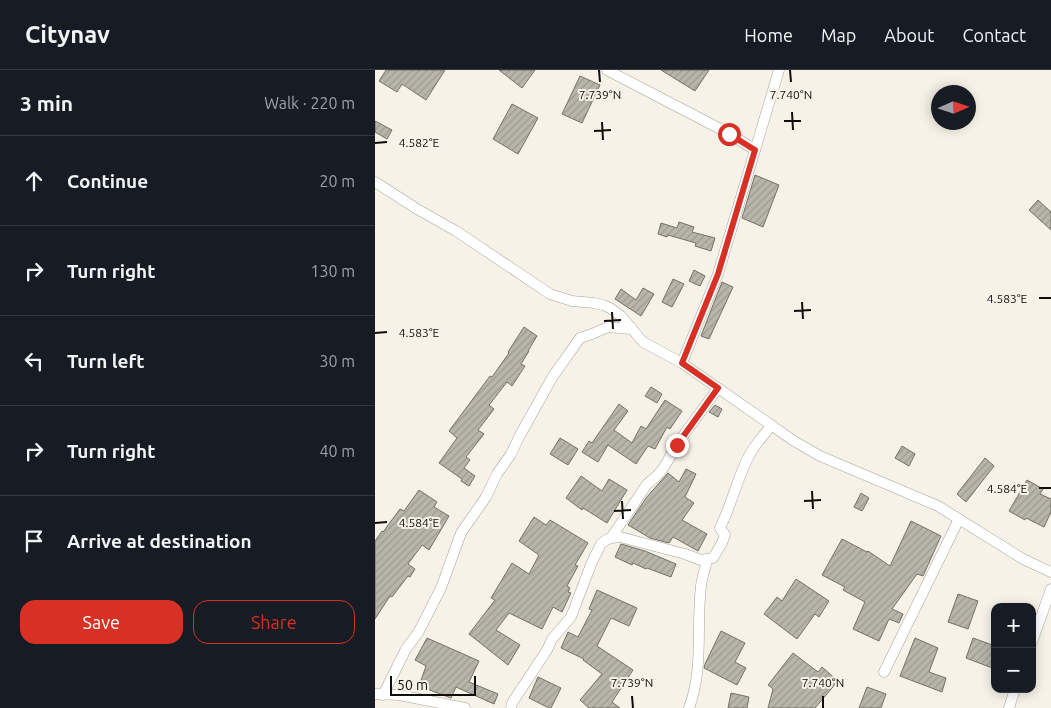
<!DOCTYPE html>
<meta charset="utf-8">
<style>
body{margin:0;font-family:Ubuntu,sans-serif;background:#20242c;color:#f1f3f6}
.controls{position:absolute;right:15px;bottom:15px;display:grid;overflow:hidden;border-radius:10px;box-shadow:0 2px 12px #0003}
.controls button{width:45px;height:45px;display:grid;place-items:center;padding:0;border:0;border-bottom:1px solid #363941;background:#171b24;color:#f1f3f6;font:25px sans-serif}
.compass{position:absolute;left:556px;top:15px;width:45px;height:45px;border-radius:50%;background:#171b24;box-shadow:0 2px 12px #0003;rotate:87deg}
.scale{position:absolute;left:15px;bottom:12px;width:86px;box-sizing:border-box;padding-left:5px;border:2px solid #0f0e0b;border-top:0;font-size:14px;line-height:18px;white-space:nowrap;color:#0f0e0b;-webkit-text-stroke:4px #f6f2e7;paint-order:stroke}
.stop{position:absolute;width:15px;height:15px;margin:-11px;border:4px solid #d93025;border-radius:50%;background:#fff}
.stop.end{background:#d93025;border-color:#fff;box-shadow:0 1px 5px #0008}
.list{margin:0;padding:0;list-style:none}
h2{display:flex;justify-content:space-between;align-items:center;height:65px;margin:0;padding:0 20px;font-size:21px}
h2 small{font-size:16px;font-weight:400;color:#9ea1a6}
.list li{display:grid;grid-template-columns:32px 1fr auto;gap:15px;align-items:center;box-sizing:border-box;height:90px;padding:0 20px;border-top:1px solid #363941}
.list b{display:block;font-size:19px;white-space:nowrap}
.list em{font-size:16px;font-style:normal;color:#9ea1a6}
.actions{display:flex;gap:10px;padding:15px 20px}
.actions a{flex:1;padding:11px 0;border:1px solid #d93025;border-radius:15px;text-align:center;font-size:18px;color:#d93025}
.actions .main{background:#d93025;color:#fff}
.icon{flex:none;width:28px;height:28px;fill:none;stroke:currentColor;stroke-width:2;stroke-linecap:round;stroke-linejoin:round}
.map{position:relative;flex:none;width:676px;height:638px;overflow:hidden}
header{display:flex;align-items:center;gap:30px;box-sizing:border-box;height:70px;padding:0 25px;background:#171b24;border-bottom:1px solid #363941}
header strong{font-size:24px}
nav{display:flex;gap:28px;margin-inline-start:auto;font-size:18px}
main{display:flex}
aside{flex:1;background:#171b24}
.map>svg:first-child{display:block}
.building{fill:url(#building-hatch);stroke:#747167}
.lines{fill:none;stroke-linecap:round;stroke-linejoin:round}
.minor-casing{stroke:#a6a398;stroke-width:11}
.minor{stroke:#fff;stroke-width:10}
.route{stroke:#d93025;stroke-width:6}
.ticks{fill:none;stroke:#0f0e0b;stroke-width:2}
.ticks-label{font-size:12px;text-anchor:middle;fill:#0f0e0b;stroke:#f6f2e7;stroke-width:4;stroke-linejoin:round;paint-order:stroke}
</style>
<header>
<strong>Citynav</strong>
<nav><a>Home</a><a>Map</a><a>About</a><a>Contact</a></nav>
</header>
<main>
<aside>
<h2>3 min<small>Walk · 220 m</small></h2>
<ul class="list">
<li><svg class="icon" aria-label="ahead" viewBox="0 0 24 24"><path d="M12 20V5M6 11l6-6 6 6"/></svg><div><b>Continue</b></div><em>20 m</em></li>
<li><svg class="icon" aria-label="right" viewBox="0 0 24 24"><path d="M7 20v-9h11M14 6l5 5-5 5"/></svg><div><b>Turn right</b></div><em>130 m</em></li>
<li><svg class="icon" aria-label="left" viewBox="0 0 24 24"><path d="M17 20v-9H6M10 6l-5 5 5 5"/></svg><div><b>Turn left</b></div><em>30 m</em></li>
<li><svg class="icon" aria-label="right" viewBox="0 0 24 24"><path d="M7 20v-9h11M14 6l5 5-5 5"/></svg><div><b>Turn right</b></div><em>40 m</em></li>
<li><svg class="icon" aria-label="arrive" viewBox="0 0 24 24"><path d="M6 21V4h12l-3 4 3 4H6"/></svg><div><b>Arrive at destination</b></div></li>
</ul>
<div class="actions"><a class="main">Save</a><a>Share</a></div>
</aside>
<div class="map">
<svg width="676" height="638" viewBox="0 0 676 638">
<defs>
<pattern id="building-hatch" width="6" height="6" patternUnits="userSpaceOnUse" patternTransform="scale(1.25)"><rect width="6" height="6" fill="#b8b5aa"/><path d="M-1 1l2-2M0 6l6-6M5 7l2-2" fill="none" stroke="#9d9a91"/></pattern>
</defs>
<rect width="100%" height="100%" fill="#f6f2e7"/>
<g class="building">
<polygon points="11,0 70,0 51,30 27,14 22,22 4,11"/>
<polygon points="124,0 160,0 147,18"/>
<polygon points="286,0 334,0 320,21"/>
<polygon points="205,6 225,15 207,53 187,44"/>
<polygon points="137,34 163,48 143,84 118,69"/>
<polygon points="0,51 17,60 12,69 0,62"/>
<polygon points="380,105 404,115 388,157 367,148"/>
<polygon points="663,130 676,142 676,160 654,140"/>
<polygon points="304,152 319,157 317,162 340,168 336,181 320,176 321,173 293,165 292,167 283,164 286,153 302,158"/>
<polygon points="319,200 330,206 325,216 314,211"/>
<polygon points="298,209 309,214 297,237 287,232"/>
<polygon points="347,212 358,217 334,269 326,266"/>
<polygon points="268,218 279,224 266,246 240,229 246,219 261,230"/>
<polygon points="149,257 162,266 153,281 154,281 146,294 150,296 137,316 132,312 114,335 119,339 103,360 109,364 91,387 95,390 89,398 100,406 94,416 86,411 87,409 64,393 82,368 74,361 115,306 117,307 134,283 133,282"/>
<polygon points="276,317 287,324 282,333 270,326"/>
<polygon points="290,330 307,341 295,359 292,357 280,379 273,376 261,394 233,375 223,392 207,382 214,371 217,373 244,334 253,341 239,360 257,373 266,356 271,359"/>
<polygon points="340,335 347,339 343,347 334,342"/>
<polygon points="185,368 203,379 193,395 175,384"/>
<polygon points="527,376 540,384 534,396 520,388"/>
<polygon points="610,388 619,396 591,432 582,424"/>
<polygon points="311,399 321,404 310,427 319,433 307,450 332,464 323,481 298,467 294,473 275,468 253,455 271,428 293,403 304,412"/>
<polygon points="206,406 227,421 234,409 252,420 232,453 208,438 207,440 191,428"/>
<polygon points="652,410 668,419 665,424 676,429 676,442 669,457 651,448 650,450 634,441"/>
<polygon points="44,420 62,432 59,437 74,446 54,480 47,475 33,494 40,499 35,507 33,506 17,527 15,526 0,549 0,471 7,461 8,462 25,439 29,441"/>
<polygon points="486,423 494,428 487,441 479,437"/>
<polygon points="159,447 171,455 175,450 213,473 200,495 203,496 192,516 195,518 193,522 196,523 187,542 178,537 167,559 134,543 121,560 145,575 133,595 94,564 120,530 116,528 137,493 154,504 164,485 144,471"/>
<polygon points="536,451 566,466 548,506 542,504 517,539 528,544 524,553 514,549 504,571 478,559 490,532 468,520 470,517 447,505 467,469 492,482 493,481 515,496"/>
<polygon points="246,474 270,481 301,494 296,507 272,498 271,499 258,493 257,495 240,487"/>
<polygon points="421,509 454,531 444,547 440,544 422,569 389,544 402,527 407,531"/>
<polygon points="222,520 262,538 254,556 236,548 222,576 258,600 237,632 245,638 214,638 205,630 227,604 208,590 209,589 186,578 193,562 203,567 217,540 214,539"/>
<polygon points="583,524 603,531 593,559 573,552"/>
<polygon points="346,561 370,573 360,592 371,598 362,615 329,598 330,594"/>
<polygon points="52,568 104,591 94,612 123,624 119,634 81,617 76,628 44,616 51,596 40,590"/>
<polygon points="540,568 563,578 554,602 571,608 567,622 525,606"/>
<polygon points="598,568 620,576 620,599 591,588"/>
<polygon points="418,583 443,602 447,597 463,611 440,638 393,638 398,619 393,615"/>
<polygon points="163,607 186,618 176,638 174,638 154,628"/>
<polygon points="492,617 511,624 506,638 484,638"/>
<polygon points="356,623 374,627 372,638 353,638"/>
</g>
<g class="lines">
<g class="minor-casing">
<g id="minor">
<polyline points="232,0 355,64 380,80"/>
<polyline points="0,112 42,139 81,161 175,224 197,231 219,233 228,235 235,238 246,246 268,272 307,293 419,371 445,386 563,436 648,489 676,502"/>
<polyline points="307,293 343,204 404,0"/>
<path d="M236,468L272,414C290,401 291,392 302,375C315,355 330,337 343,318"/>
<polyline points="657,572 676,519"/>
<polyline points="509,602 584,449"/>
<polyline points="0,624 24,625 90,638"/>
<polyline points="8,625 31,579 43,563 66,518 86,463 111,427 122,404 136,384 144,367 178,306 191,288 205,268 217,264 233,257 256,259"/>
<path d="M136,638L137,633L172,580L177,569L196,547L217,492L226,474L231,470L236,468L245,467L310,484L326,490L338,488L347,473L350,465L345,458C357,434 362,408 375,384C380,374 390,365 396,355"/>
<path d="M314,638C329,597 321,558 326,516C327,507 330,499 332,490"/>
<polyline points="634,638 640,619"/>
</g>
</g>
<use href="#minor" class="minor"/>
</g>
<g class="lines">
<polyline class="route" points="302,375 343,318 307,293 343,204 380,80 354,64"/>
</g>
<path class="ticks" d="M224,0L225,12M415,0L416,12M417,42L418,60M409,51H426M227,52L228,70M219,61L236,60M0,73L12,72M664,228H676M427,232L428,249M419,241L436,240M237,242L238,259M229,251L246,250M0,263L12,262M664,418H676M437,421L438,439M247,431L248,449M429,431L446,430M239,441L256,440M0,453L12,452M257,626L258,638M448,626V638"/>
<g class="ticks-label">
<text x="225" y="29">7.739°N</text>
<text x="416" y="29">7.740°N</text>
<text x="44" y="77">4.582°E</text>
<text x="632" y="233">4.583°E</text>
<text x="44" y="267">4.583°E</text>
<text x="632" y="423">4.584°E</text>
<text x="44" y="457">4.584°E</text>
<text x="257" y="617">7.739°N</text>
<text x="448" y="617">7.740°N</text>
</g>
</svg>
<div class="controls">
<button>+</button>
<button>−</button>
</div>
<svg class="compass" viewBox="-18 -18 36 36"><path d="M0-13l5 13h-10z" fill="#e53935"/><path d="M0 13l5-13h-10z" fill="#9ea1a6"/></svg>
<div class="scale">50 m</div>
<div class="stop" style="left:354px;top:64px"></div>
<div class="stop end" style="left:302px;top:375px"></div>
</div>
</main>
